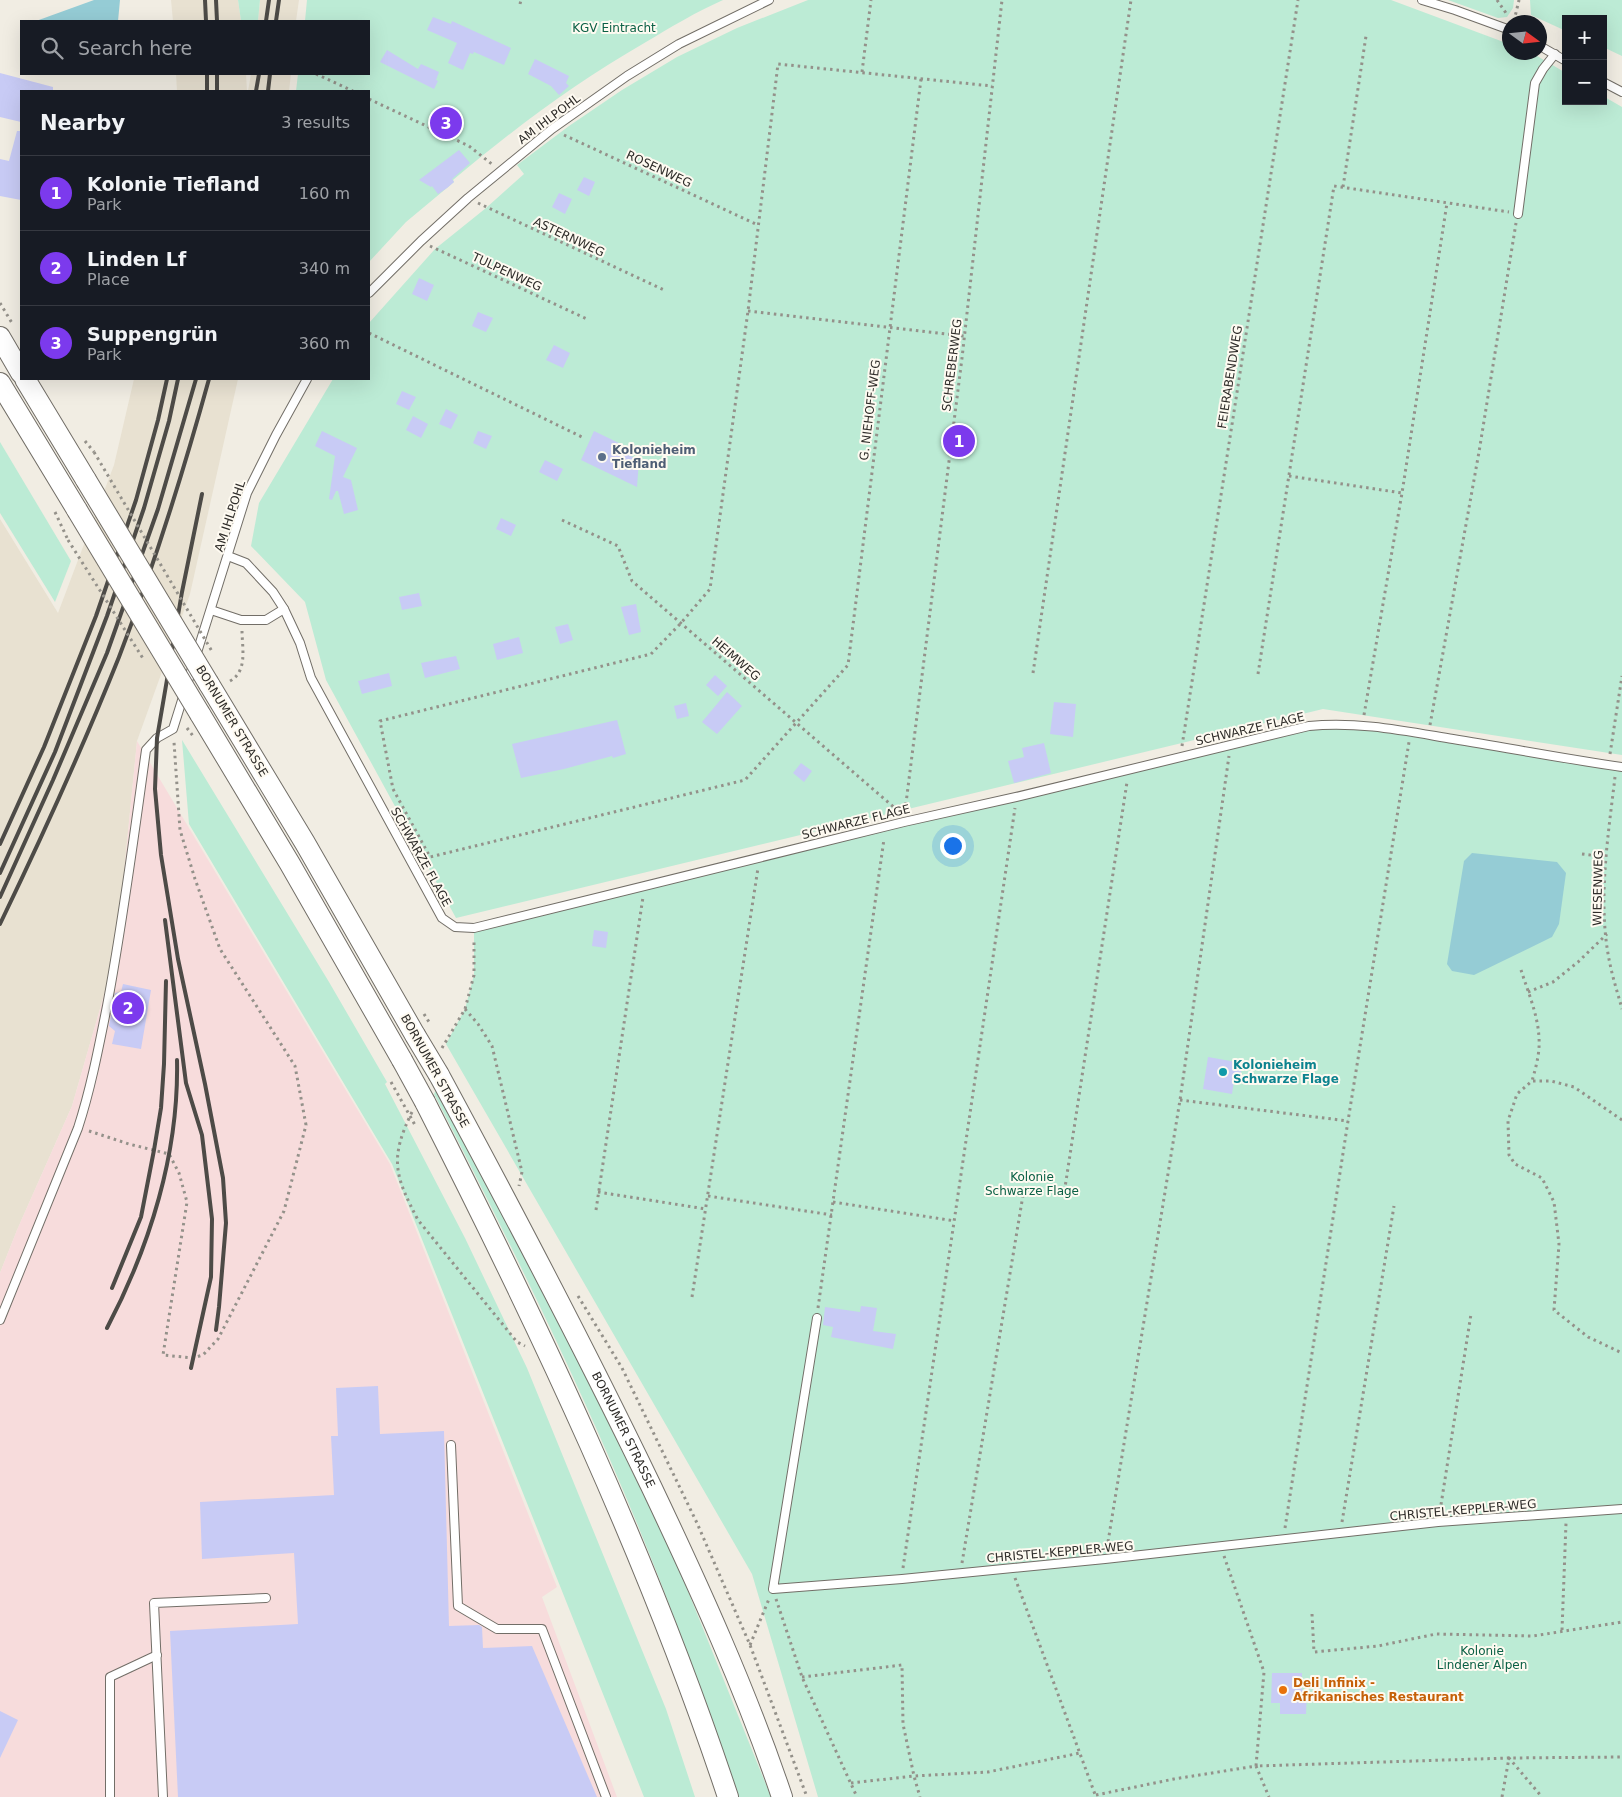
<!DOCTYPE html>
<meta charset="utf-8">
<style>
body{margin:0;font-family:"DejaVu Sans",sans-serif;background:#20242c;color:#f1f3f6}
.controls{position:absolute;right:15px;top:15px;display:grid;overflow:hidden;border-radius:0px;box-shadow:0 5px 20px #0002}
.controls button{width:45px;height:45px;display:grid;place-items:center;padding:0;border:0;border-bottom:1px solid #363941;background:#171b24;color:#f1f3f6;font:25px sans-serif}
.compass{position:absolute;left:1502px;top:15px;width:45px;height:45px;border-radius:50%;background:#171b24;box-shadow:0 5px 20px #0002;rotate:105deg}
.you{position:absolute;left:952px;top:845px;width:18px;height:18px;margin:-12px;border:4px solid #fff;border-radius:50%;background:#1a73e8;box-shadow:0 0 0 8px #1a73e833}
.badge{display:grid;place-items:center;width:32px;height:32px;border-radius:50%;background:#7c3aed;color:#fff;font-size:16px;font-weight:700}
.pin{position:absolute;translate:-50% -50%;border:2px solid #fff;box-shadow:0 1px 5px #0006}
.list{margin:0;padding:0;list-style:none}
h2{display:flex;justify-content:space-between;align-items:center;height:65px;margin:0;padding:0 20px;font-size:21px}
h2 small{font-size:16px;font-weight:400;color:#9ea1a6}
.list li{display:grid;grid-template-columns:32px 1fr auto;gap:15px;align-items:center;box-sizing:border-box;height:75px;padding:0 20px;border-top:1px solid #363941}
.list b{display:block;font-size:19px;white-space:nowrap}
.list p{margin:0;font-size:16px;white-space:nowrap;color:#9ea1a6}
.list em{font-size:16px;font-style:normal;color:#9ea1a6}
.icon{flex:none;width:28px;height:28px;fill:none;stroke:currentColor;stroke-width:2;stroke-linecap:round;stroke-linejoin:round}
.map{position:relative;flex:none;width:1622px;height:1797px;overflow:hidden}
.search{position:absolute;background:#171b24;box-shadow:0 5px 20px #0002;left:20px;top:20px;width:350px;height:55px;display:flex;align-items:center;gap:12px;box-sizing:border-box;padding:0 18px;border-radius:0px;color:#9ea1a6;font-size:19px}
.panel{position:absolute;background:#171b24;box-shadow:0 5px 20px #0002;left:20px;top:90px;width:350px;height:290px;border-radius:0px}
.map>svg:first-child{display:block}
.built{fill:#e8e1d1}
.industrial{fill:#f7dcdc}
.green{fill:#bcebd5}
.water{fill:#95ccd5}
.building{fill:#c8cbf5}
.lines{fill:none;stroke-linecap:round;stroke-linejoin:round}
.lane-casing{stroke:#726e67;stroke-width:10}
.secondary-casing{stroke:#726e67;stroke-width:22}
.path{stroke:#94918a;stroke-width:3;stroke-dasharray:2.5 4;stroke-linecap:butt}
.lane{stroke:#fff;stroke-width:8}
.secondary{stroke:#fff;stroke-width:20}
.rail{stroke:#4d4b47;stroke-width:4}
.secondary-bridge-casing{stroke:#726e67;stroke-width:22;stroke-linecap:butt}
.path-bridge{stroke:#94918a;stroke-width:3;stroke-dasharray:2.5 4;stroke-linecap:butt}
.secondary-bridge{stroke:#fff;stroke-width:20}
.service-dot{fill:#5c6f8a;stroke:#fefaf1;stroke-width:2}
.culture-dot{fill:#0f9aa8;stroke:#fefaf1;stroke-width:2}
.food-dot{fill:#e8710a;stroke:#fefaf1;stroke-width:2}
.labels{text-anchor:middle;dominant-baseline:central;stroke-width:4;stroke-linejoin:round;paint-order:stroke}
.park-label{font-size:12px;fill:#0b6045;stroke:#fefaf1}
.street-label{font-size:12px;fill:#2e2c29;stroke:#fefaf1}
.service-label{font-size:12px;font-weight:bold;fill:#4e5e75;stroke:#fefaf1;text-anchor:start}
.culture-label{font-size:12px;font-weight:bold;fill:#0d838f;stroke:#fefaf1;text-anchor:start}
.food-label{font-size:12px;font-weight:bold;fill:#c56008;stroke:#fefaf1;text-anchor:start}
</style>
<div class="map">
<svg width="1622" height="1797" viewBox="0 0 1622 1797">
<rect width="100%" height="100%" fill="#f1ede3"/>
<g class="built">
<polygon points="171,0 238,0 241,21 173,21"/>
<polygon points="260,0 299,0 296,21 258,21"/>
<polygon points="176,74 246,74 247,91 177,91"/>
<polygon points="251,74 291,74 289,91 248,91"/>
<polygon points="134,379 238,379 190,594 137,741 116,953 72,1106 17,1230 0,1273 0,519 58,613 114,465"/>
</g>
<polygon class="industrial" points="137,741 390,1164 557,1587 542,1597 617,1797 0,1797 0,1273 17,1230 72,1106 116,953"/>
<g class="green">
<polygon points="238,0 260,0 258,21 241,21"/>
<path d="M307,0H723C696,12 671,27 646,42C575,83 516,127 453,180L454,182L406,222L369,262V91H296L298,74H369V21H305Z"/>
<polygon points="808,0 1391,0 1509,44 1510,52 1532,53 1566,73 1566,101 1603,101 1603,96 1622,107 1622,755 1323,709 456,918 326,680 305,602 251,546 259,503 333,379 369,379 369,323 435,249 486,208 524,174 517,165 569,126 622,90 677,57 737,28"/>
<polygon points="1448,0 1514,0 1513,8 1507,17 1498,18"/>
<polygon points="1530,0 1622,0 1622,56 1603,47 1603,19 1566,19 1566,31 1531,15"/>
<polygon points="0,442 71,561 55,602 0,513"/>
<polygon points="1363,725 1622,767 1622,1797 818,1797 752,1574 446,1044 465,1009 474,975 474,928 1309,726"/>
<polygon points="182,740 329,982 387,1082 385,1084 465,1238 527,1368 666,1709 695,1797 644,1797 392,1164 189,824"/>
<path d="M436,1090L560,1323L677,1564L771,1797H739C714,1728 690,1659 664,1591C598,1420 517,1256 434,1094Z"/>
</g>
<g class="water">
<polygon points="94,0 120,0 118,21 36,21"/>
<polygon points="1472,853 1557,862 1566,873 1559,924 1552,937 1474,975 1452,971 1447,964 1464,861"/>
</g>
<g class="building">
<polygon points="433,17 451,24 452,21 511,48 504,65 474,52 473,54 470,53 463,70 448,63 457,43 427,30"/>
<polygon points="387,50 418,69 421,64 439,72 436,80 438,81 434,89 380,62"/>
<polygon points="535,59 569,76 566,83 569,86 559,95 551,86 528,74"/>
<polygon points="0,73 53,87 53,91 21,91 21,122 0,117"/>
<polygon points="17,131 21,131 21,200 0,196 0,159 9,161"/>
<polygon points="459,150 470,163 452,179 454,182 447,188 438,194 432,186 431,187 419,180"/>
<polygon points="584,177 595,182 589,196 577,190"/>
<polygon points="559,193 572,199 565,214 552,207"/>
<polygon points="419,278 434,285 427,301 412,294"/>
<polygon points="478,312 493,318 486,332 472,326"/>
<polygon points="554,345 570,353 563,368 546,360"/>
<polygon points="402,391 416,397 409,410 396,404"/>
<polygon points="446,409 458,415 451,429 439,424"/>
<polygon points="413,416 428,424 421,438 406,430"/>
<polygon points="322,431 357,448 343,477 351,480 358,510 344,514 338,491 336,491 332,500 329,499 335,456 315,446"/>
<polygon points="478,431 492,436 486,449 473,443"/>
<polygon points="594,431 627,447 624,453 639,460 637,487 581,460"/>
<polygon points="545,460 563,469 557,481 539,472"/>
<polygon points="501,518 516,525 511,536 496,529"/>
<polygon points="419,593 422,606 402,610 399,597"/>
<polygon points="636,604 641,632 629,635 621,607"/>
<polygon points="568,624 573,640 560,644 555,627"/>
<polygon points="519,637 523,653 497,660 493,644"/>
<polygon points="456,656 460,669 425,678 421,663"/>
<polygon points="389,673 392,686 362,694 358,681"/>
<polygon points="715,675 727,686 718,696 706,685"/>
<polygon points="727,692 742,706 717,734 702,722"/>
<polygon points="1054,702 1076,704 1073,737 1050,734"/>
<polygon points="686,703 689,716 677,719 674,706"/>
<polygon points="617,720 626,754 613,758 612,756 564,769 521,778 512,744"/>
<polygon points="1044,743 1051,773 1014,783 1008,761 1024,757 1022,748"/>
<polygon points="801,763 812,771 804,782 793,773"/>
<polygon points="594,930 608,932 606,948 592,946"/>
<polygon points="123,984 151,990 141,1049 112,1044 115,1031 109,1026 115,993 121,992"/>
<polygon points="1208,1057 1242,1063 1240,1081 1234,1081 1232,1094 1203,1089"/>
<polygon points="861,1306 877,1308 873,1331 896,1334 893,1349 831,1337 833,1327 823,1325 825,1307 860,1312"/>
<polygon points="378,1386 380,1434 444,1431 449,1626 479,1625 482,1627 483,1648 532,1646 597,1797 178,1797 170,1631 298,1624 294,1553 202,1559 200,1502 334,1495 331,1436 338,1436 336,1388"/>
<polygon points="1272,1673 1302,1673 1302,1690 1307,1690 1306,1714 1280,1714 1280,1703 1271,1703"/>
<polygon points="0,1711 18,1720 0,1758"/>
</g>
<g class="lines">
<g class="lane-casing">
<g id="lane">
<polyline points="1422,0 1455,10 1510,30"/>
<polyline points="1540,46 1566,61"/>
<polyline points="1603,82 1622,92"/>
<polyline points="1518,214 1535,83 1543,69 1555,54"/>
<polyline points="369,293 421,241 468,198 552,129 627,76 679,44 769,0"/>
<path d="M228,556L246,563L273,592L284,609L300,643L311,678L442,918L455,927L474,928L904,822L1016,797L1309,726C1358,721 1405,731 1453,739C1509,748 1565,759 1622,767"/>
<polyline points="211,610 241,620 266,620 284,609"/>
<polyline points="817,1318 773,1589 902,1579 1105,1559 1438,1522 1622,1509"/>
<path d="M0,1320L78,1128C91,1088 99,1046 107,1006C123,921 134,836 146,750L157,738L173,729L247,493L276,435L307,379"/>
<polyline points="451,1445 458,1606 497,1629 542,1629 606,1797"/>
<polyline points="110,1797 110,1677 157,1655"/>
<polyline points="163,1797 154,1603 266,1598"/>
</g>
</g>
<g class="secondary-casing">
<g id="secondary">
<polyline points="0,337 21,373"/>
<polyline points="25,379 86,480"/>
<polyline points="0,383 77,510"/>
<polyline points="209,684 305,843 415,1035"/>
<polyline points="200,714 290,864 402,1060"/>
<path id="s1" d="M439,1075C512,1210 584,1347 651,1486C699,1587 746,1690 782,1797"/>
<path d="M425,1102C540,1328 648,1556 728,1797"/>
</g>
</g>
<g class="path">
<polyline points="1497,0 1508,16"/>
<polyline points="520,4 521,0"/>
<polyline points="1514,21 1519,0"/>
<polyline points="862,72 871,0"/>
<polyline points="316,74 353,91"/>
<polyline points="921,79 848,665 745,780 430,857 393,789 380,721 651,654 681,623 710,589 748,311 778,64 992,86"/>
<polyline points="369,99 469,146 493,165"/>
<polyline points="564,135 758,225"/>
<polyline points="1343,187 1366,36"/>
<polyline points="478,203 664,290"/>
<polyline points="430,246 587,319"/>
<polyline points="0,303 12,323"/>
<polyline points="748,311 964,336"/>
<polyline points="369,333 584,438"/>
<polyline points="85,441 94,452"/>
<polyline points="1289,476 1402,493"/>
<polyline points="55,512 68,540"/>
<polyline points="562,520 618,546 632,581 896,809 900,809"/>
<polyline points="1033,673 1131,0"/>
<polyline points="1258,674 1334,186 1509,212"/>
<path d="M230,681C248,671 242,648 242,630"/>
<polyline points="1364,715 1402,493 1447,203"/>
<polyline points="1430,725 1479,452 1516,223"/>
<polyline points="1182,746 1298,0"/>
<polyline points="1610,754 1622,676"/>
<path d="M1615,777C1608,837 1597,904 1610,964C1613,979 1618,994 1622,1009"/>
<polyline points="905,811 962,358 1002,0"/>
<polyline points="1582,854 1606,857"/>
<path d="M1521,970C1528,992 1538,1015 1539,1038C1540,1053 1536,1067 1532,1081"/>
<polyline points="1528,992 1553,982 1578,962 1607,934"/>
<polyline points="465,1009 478,1024 492,1046 522,1172 519,1186"/>
<polyline points="442,1048 465,1009 474,975 474,939"/>
<polyline points="1180,1100 1348,1121"/>
<path d="M412,1112C389,1159 395,1176 418,1220L517,1342L525,1346"/>
<polyline points="1622,1120 1574,1087 1551,1081 1532,1081 1517,1094 1508,1121 1509,1155 1515,1164 1542,1178 1554,1202 1559,1244 1554,1310 1588,1337 1622,1353"/>
<polyline points="89,1131 129,1144 169,1154 179,1173 187,1202 163,1355 193,1358 203,1355 218,1339 284,1211 306,1125 295,1066 220,949 195,879 180,830 174,742"/>
<polyline points="598,1192 706,1209"/>
<polyline points="708,1196 832,1215"/>
<polyline points="833,1202 955,1221"/>
<polyline points="596,1210 643,897"/>
<polyline points="578,1296 622,1368 697,1523 750,1645 807,1797"/>
<polyline points="692,1297 758,868"/>
<polyline points="818,1308 884,839"/>
<polyline points="1440,1511 1471,1314"/>
<polyline points="1342,1522 1394,1206"/>
<polyline points="1285,1528 1348,1121 1409,742"/>
<polyline points="1107,1548 1180,1100 1229,756"/>
<polyline points="1224,1556 1264,1672 1256,1766 1509,1758 1622,1757"/>
<polyline points="962,1563 1024,1189 1064,1194 1127,782"/>
<polyline points="903,1568 1015,808"/>
<polyline points="1015,1578 1096,1797"/>
<polyline points="776,1599 802,1677 857,1797"/>
<polyline points="1312,1614 1314,1652 1378,1646 1436,1634 1533,1636 1622,1622"/>
<polyline points="1562,1630 1566,1523"/>
<polyline points="750,1645 769,1599"/>
<polyline points="802,1677 902,1665 903,1724 914,1776 920,1797"/>
<polyline points="851,1783 914,1776 988,1772 1080,1753"/>
<polyline points="1096,1795 1174,1779 1256,1766 1269,1797"/>
<polyline points="1502,1797 1509,1758 1542,1797"/>
</g>
<use href="#lane" class="lane"/>
<use href="#secondary" class="secondary"/>
<g class="rail">
<polyline points="205,0 206,21"/>
<polyline points="216,0 217,21"/>
<polyline points="266,21 269,0"/>
<polyline points="276,21 279,0"/>
<polyline points="207,91 207,74"/>
<polyline points="217,91 217,74"/>
<polyline points="256,91 259,74"/>
<polyline points="268,91 270,74"/>
<polyline points="202,494 182,592 157,738 155,789 161,855 178,959 205,1084 223,1178 226,1223 219,1307 216,1330"/>
<polyline points="0,844 44,747 96,616 136,500 158,420 167,379"/>
<polyline points="0,873 55,752 107,616 144,508 169,421 178,379"/>
<polyline points="0,897 53,780 107,653 158,509 196,379"/>
<polyline points="165,920 186,1083 202,1135 212,1219 211,1277 191,1368"/>
<path d="M0,924C42,837 83,747 119,657C154,566 183,473 209,379"/>
<polyline points="112,1288 141,1217 154,1150 161,1108 164,1064 166,981"/>
<path d="M107,1328C150,1246 179,1153 177,1060"/>
</g>
<g class="secondary-bridge-casing">
<g id="secondary-bridge">
<polyline points="86,480 209,684"/>
<polyline points="77,510 200,714"/>
<polyline points="415,1035 439,1075"/>
<polyline points="402,1060 425,1102"/>
</g>
</g>
<g class="path-bridge">
<polyline points="94,452 213,653"/>
<polyline points="68,540 144,660"/>
<polyline points="187,728 193,736"/>
<polyline points="424,1014 429,1022"/>
<polyline points="391,1082 415,1125"/>
</g>
<use href="#secondary-bridge" class="secondary-bridge"/>
</g>
<circle class="service-dot" cx="602" cy="457" r="5"/>
<circle class="culture-dot" cx="1223" cy="1072" r="5"/>
<circle class="food-dot" cx="1283" cy="1690" r="5"/>
<g class="labels">
<g class="park-label">
<text x="614" y="28">KGV Eintracht</text>
<text x="1032" y="1177">Kolonie<tspan x="1032" dy="14">Schwarze Flage</tspan></text>
<text x="1482" y="1651">Kolonie<tspan x="1482" dy="14">Lindener Alpen</tspan></text>
</g>
<g class="street-label">
<text transform="translate(549 119) rotate(-37)">AM IHLPOHL</text>
<text transform="translate(659 169) rotate(25)">ROSENWEG</text>
<text transform="translate(569 237) rotate(25)">ASTERNWEG</text>
<text transform="translate(507 272) rotate(25)">TULPENWEG</text>
<text transform="translate(952 365) rotate(-83)">SCHREBERWEG</text>
<text transform="translate(1230 377) rotate(-81)">FEIERABENDWEG</text>
<text transform="translate(870 410) rotate(-83)">G. NIEHOFF-WEG</text>
<text transform="translate(230 516) rotate(-72)">AM IHLPOHL</text>
<text transform="translate(736 659) rotate(41)">HEIMWEG</text>
<text transform="translate(232 721) rotate(59)">BORNUMER STRASSE</text>
<text transform="translate(1250 729) rotate(-13)">SCHWARZE FLAGE</text>
<text transform="translate(856 822) rotate(-14)">SCHWARZE FLAGE</text>
<text transform="translate(421 857) rotate(61)">SCHWARZE FLAGE</text>
<text transform="translate(1598 888) rotate(-89)">WIESENWEG</text>
<text transform="translate(435 1071) rotate(61)">BORNUMER STRASSE</text>
<text stroke="none"><textPath href="#s1" startOffset="400">BORNUMER STRASSE</textPath></text>
<text transform="translate(1463 1510) rotate(-5)">CHRISTEL-KEPPLER-WEG</text>
<text transform="translate(1060 1552) rotate(-5)">CHRISTEL-KEPPLER-WEG</text>
</g>
<g class="service-label">
<text x="612" y="450">Kolonieheim<tspan x="612" dy="14">Tiefland</tspan></text>
</g>
<g class="culture-label">
<text x="1233" y="1065">Kolonieheim<tspan x="1233" dy="14">Schwarze Flage</tspan></text>
</g>
<g class="food-label">
<text x="1293" y="1683">Deli Infinix -<tspan x="1293" dy="14">Afrikanisches Restaurant</tspan></text>
</g>
</g>
</svg>
<div class="controls">
<button>+</button>
<button>−</button>
</div>
<svg class="compass" viewBox="-18 -18 36 36"><path d="M0-13l5 13h-10z" fill="#e53935"/><path d="M0 13l5-13h-10z" fill="#9ea1a6"/></svg>
<div class="you"></div>
<div class="pin badge" style="left:959px;top:441px">1</div>
<div class="pin badge" style="left:128px;top:1008px">2</div>
<div class="pin badge" style="left:446px;top:123px">3</div>
<div class="search"><svg class="icon" aria-label="search" viewBox="0 0 24 24"><circle cx="10" cy="10" r="6"/><path d="M15 15l6 6"/></svg>Search here</div>
<section class="panel">
<h2>Nearby<small>3 results</small></h2>
<ul class="list">
<li><span class="badge">1</span><div><b>Kolonie Tiefland</b><p>Park</p></div><em>160 m</em></li>
<li><span class="badge">2</span><div><b>Linden Lf</b><p>Place</p></div><em>340 m</em></li>
<li><span class="badge">3</span><div><b>Suppengrün</b><p>Park</p></div><em>360 m</em></li>
</ul>
</section>
</div>
